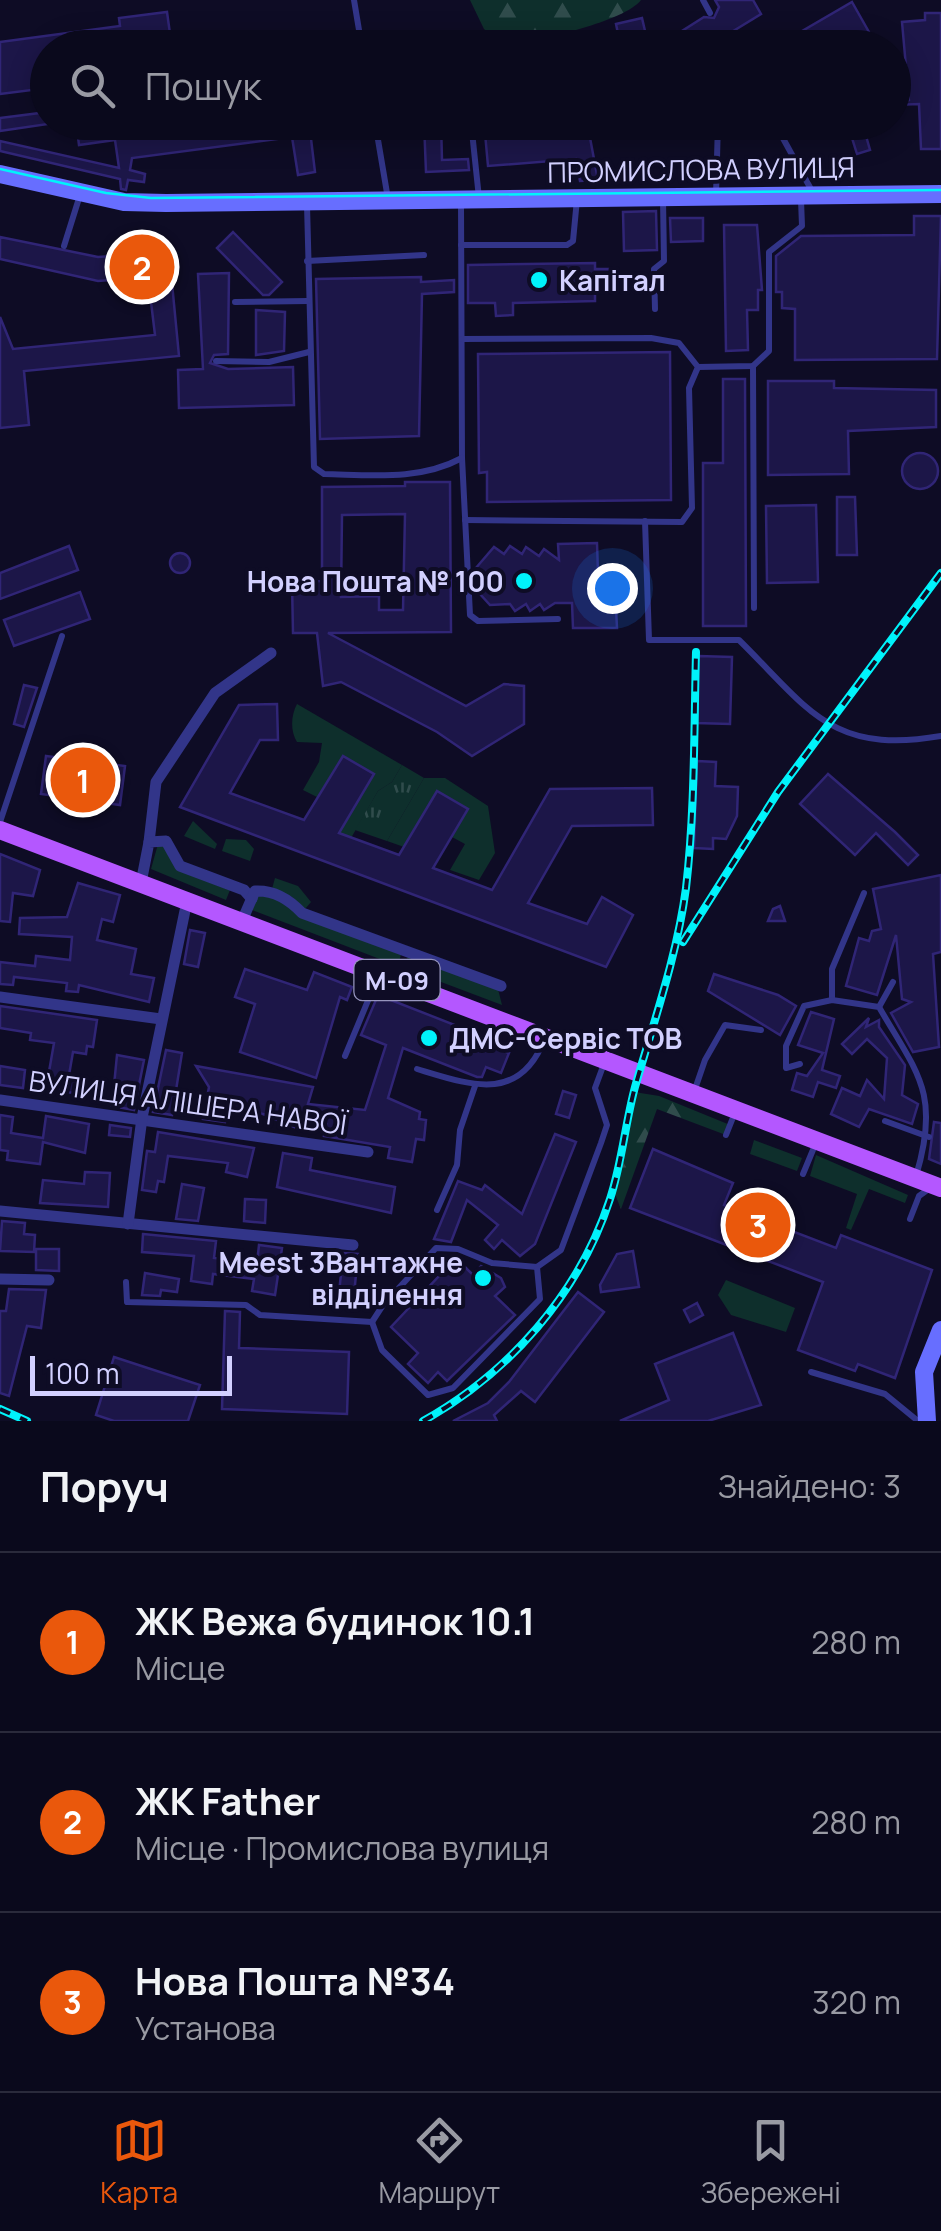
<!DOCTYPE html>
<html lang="uk">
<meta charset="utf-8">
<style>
body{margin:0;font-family:Manrope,sans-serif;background:#131225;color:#f1f3f6}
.scale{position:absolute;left:30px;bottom:25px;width:202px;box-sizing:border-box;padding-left:10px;border:5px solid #d2d0ff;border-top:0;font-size:28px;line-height:35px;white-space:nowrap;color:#d2d0ff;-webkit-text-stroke:8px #0e0c25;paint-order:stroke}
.you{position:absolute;left:612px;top:588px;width:35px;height:35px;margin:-25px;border:8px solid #fff;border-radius:50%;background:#1a73e8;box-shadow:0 0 0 15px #1a73e833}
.badge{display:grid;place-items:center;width:65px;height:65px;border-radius:50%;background:#ea580c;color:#fff;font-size:32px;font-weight:700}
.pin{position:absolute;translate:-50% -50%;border:5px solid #fff;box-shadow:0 2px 10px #0006}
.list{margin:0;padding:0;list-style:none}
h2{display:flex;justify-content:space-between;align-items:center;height:130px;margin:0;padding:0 40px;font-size:42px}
h2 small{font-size:32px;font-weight:400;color:#999aa3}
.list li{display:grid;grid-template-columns:65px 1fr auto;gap:30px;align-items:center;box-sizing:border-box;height:180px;padding:0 40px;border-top:2px solid #2a2a3b}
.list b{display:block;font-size:38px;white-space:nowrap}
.list p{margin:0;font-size:32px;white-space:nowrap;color:#999aa3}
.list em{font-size:32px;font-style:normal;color:#999aa3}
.icon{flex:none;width:55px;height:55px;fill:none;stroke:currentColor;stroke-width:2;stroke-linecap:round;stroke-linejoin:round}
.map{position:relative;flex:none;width:941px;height:1421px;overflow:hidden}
.search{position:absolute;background:#0a091c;box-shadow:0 5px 25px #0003;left:30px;right:30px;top:30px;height:110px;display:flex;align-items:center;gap:25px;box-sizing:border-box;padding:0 35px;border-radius:55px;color:#999aa3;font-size:38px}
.sheet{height:670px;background:#0a091c}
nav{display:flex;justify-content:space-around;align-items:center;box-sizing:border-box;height:140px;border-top:2px solid #2a2a3b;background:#0a091c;font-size:28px;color:#999aa3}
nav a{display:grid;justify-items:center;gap:5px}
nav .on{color:#ea580c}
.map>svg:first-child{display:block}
.green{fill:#0e2f2c}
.forest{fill:url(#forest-firs)}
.park{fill:url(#park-tufts)}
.building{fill:#1c1648;stroke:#302576;stroke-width:2.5;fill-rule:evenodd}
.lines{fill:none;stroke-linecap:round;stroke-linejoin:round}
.service{stroke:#323589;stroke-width:6}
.minor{stroke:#323589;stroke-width:11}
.secondary{stroke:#676eff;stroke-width:18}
.primary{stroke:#b457ff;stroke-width:18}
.tram{stroke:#00f3fb;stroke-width:2.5}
.rail-casing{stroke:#00f3fb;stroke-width:8}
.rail{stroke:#0e0c25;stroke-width:4;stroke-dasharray:11;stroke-linecap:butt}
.poi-dot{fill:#00f3fb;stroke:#0e0c25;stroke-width:4}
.labels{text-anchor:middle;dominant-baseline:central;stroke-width:8;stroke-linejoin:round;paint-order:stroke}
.shield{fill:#0e0c25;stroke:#9795be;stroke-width:2.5}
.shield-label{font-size:25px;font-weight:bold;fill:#d2d0ff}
.street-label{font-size:28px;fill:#d2d0ff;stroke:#0e0c25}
.poi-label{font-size:28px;font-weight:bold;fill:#d2d0ff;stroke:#0e0c25;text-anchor:start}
</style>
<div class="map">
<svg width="941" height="1421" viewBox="0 0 941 1421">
<defs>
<pattern id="forest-firs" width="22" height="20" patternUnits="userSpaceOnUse" patternTransform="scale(2.5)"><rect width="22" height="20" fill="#0e2f2c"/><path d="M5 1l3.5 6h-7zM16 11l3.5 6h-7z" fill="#304c4c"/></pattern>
<pattern id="park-tufts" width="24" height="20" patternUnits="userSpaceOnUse" patternTransform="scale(2.5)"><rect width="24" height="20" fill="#0e2f2c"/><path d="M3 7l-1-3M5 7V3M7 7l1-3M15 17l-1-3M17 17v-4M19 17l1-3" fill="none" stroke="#304c4c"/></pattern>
</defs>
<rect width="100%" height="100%" fill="#0e0c25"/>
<g class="green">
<path d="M297,704L402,765L392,782L378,791L351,838L339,833L374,774L343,756L317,797L303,790L319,762L322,743L297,742C290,731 291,715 297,704Z"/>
<polygon points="424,778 445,778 488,806 495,853 479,880 450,870 465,844 452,837 468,809 438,791 404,847 387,841"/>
<polygon points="193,821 217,844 215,849 184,836"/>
<polygon points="226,839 246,840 254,849 250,861 222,851"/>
<polygon points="158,844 164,844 178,870 230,890 226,900 151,869"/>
<polygon points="275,878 298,886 311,902 305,909 292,897 272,889"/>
<polygon points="255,891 268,892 302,913 402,951 398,966 247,908"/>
<polygon points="409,953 497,985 502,1005 404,968"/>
<polygon points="754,1140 802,1158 797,1171 750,1154"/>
<polygon points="816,1155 908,1195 905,1203 869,1189 851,1230 846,1228 857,1194 810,1176"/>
<polygon points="726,1280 795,1308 786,1332 731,1315 718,1295"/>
</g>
<g class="forest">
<path d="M470,0H641C624,22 532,43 503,43L484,29Z"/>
<polygon points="634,1092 659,1096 730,1125 726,1135 657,1109 621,1209 613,1189"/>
</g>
<polygon class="park" points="402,765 424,778 387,841 355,830 378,791 392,782"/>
<g class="building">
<polygon points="715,0 753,0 761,14 730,33 720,32 718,40 707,48 691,48 682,31 704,17 714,18 719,7"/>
<polygon points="852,2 878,48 773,48"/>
<polygon points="167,12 172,48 48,48 48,88 0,94 0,42 120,26 119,18"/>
<polygon points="925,13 941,13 941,149 921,149 919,104 894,105 894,91 903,91 909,101 902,22 925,20"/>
<polygon points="642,18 649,48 621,48 616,24"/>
<polygon points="48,112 48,124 0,131 0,118"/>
<polygon points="76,122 309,122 315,172 298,175 292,137 132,158 130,170 145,174 144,182 128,180 126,190 121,189 120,179 0,151 0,141 119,168 115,140 79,145"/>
<polygon points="424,122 441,122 442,160 468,159 469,170 426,172"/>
<polygon points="484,122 523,122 524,132 587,122 598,180 580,181 576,159 488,166"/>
<polygon points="847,122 862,122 870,150 857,154"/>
<polygon points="656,211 657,250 624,251 623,212"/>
<polygon points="914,216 941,216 937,359 795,360 795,309 782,308 782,292 776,292 776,256 801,236 914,235"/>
<polygon points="670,218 703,218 703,241 671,242"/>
<polygon points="724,225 757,225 762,290 758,290 758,310 747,310 748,350 726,351"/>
<polygon points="233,232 282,282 269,295 263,295 217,248"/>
<polygon points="0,237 98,257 169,252 179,356 24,371 29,425 0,428 0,317 13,349 155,335 148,277 98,281 0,259"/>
<polygon points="595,263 595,269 610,269 611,291 595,292 595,301 513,303 513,315 496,316 495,303 468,303 468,265"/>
<polygon points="229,273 228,354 214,355 210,363 228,369 293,367 294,405 179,408 178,370 203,369 198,274"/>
<polygon points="421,277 421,282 454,280 454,292 422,294 419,436 320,439 316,279"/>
<polygon points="256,310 285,312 284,351 256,355"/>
<polygon points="670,352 671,500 487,502 487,472 479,473 478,354"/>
<polygon points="723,379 745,379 746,626 703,626 703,463 723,463"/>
<polygon points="768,381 834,381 834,388 936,390 936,427 848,431 849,474 768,475"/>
<circle cx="920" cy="471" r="18"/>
<path d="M405,482H450L451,632L328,633L466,706L504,684L524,686V724L472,756L437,732L341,682L323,686L317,633H293L292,582L322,581V487L405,486ZM405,514L403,610H379V596L341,597L342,515Z"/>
<polygon points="837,497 855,497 857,555 837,555"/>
<polygon points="816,505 818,582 767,583 766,506"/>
<polygon points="597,543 598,573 626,572 626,608 616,608 617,628 573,628 572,603 555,603 544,610 540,604 530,611 526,604 515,611 510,604 490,605 479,593 475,569 494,547 504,554 510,546 522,554 526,547 539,556 544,549 559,560 558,544"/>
<polygon points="69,546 78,570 0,599 0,573"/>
<circle cx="180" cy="563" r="10"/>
<polygon points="80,592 90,619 14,646 4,620"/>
<polygon points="698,656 732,657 730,724 696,723"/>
<polygon points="24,685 37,688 24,727 14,724"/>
<polygon points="277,704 278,740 260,740 230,793 304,820 343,756 374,774 339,833 399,855 437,791 468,809 433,868 492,890 550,789 652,788 653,825 572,826 528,903 587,924 602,897 633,915 606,967 180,807 239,705"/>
<polygon points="46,756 125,766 120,805 41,794"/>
<polygon points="697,761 716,762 715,786 738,787 737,816 726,839 713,838 713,849 694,848"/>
<polygon points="828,774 895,832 918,855 908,865 876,833 855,855 800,804"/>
<polygon points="0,854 40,870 33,896 13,893 10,922 0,921"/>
<polygon points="941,875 941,952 933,954 939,1047 913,1052 891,1013 911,1002 902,999 896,935 877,995 846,986 859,938 869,941 872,931 881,929 873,889"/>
<polygon points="78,883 120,895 113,922 102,919 97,940 136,949 131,974 154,978 149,1002 79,985 78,992 66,991 67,983 14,977 13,985 0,984 0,962 35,966 36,956 70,960 72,937 19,934 20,918 67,917"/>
<polygon points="780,906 785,921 768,921 773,909"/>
<polygon points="190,930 205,933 198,967 184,964"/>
<polygon points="245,969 307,990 314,972 352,987 347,1000 340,997 316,1078 240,1052 255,1004 235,997"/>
<polygon points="714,974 778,995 796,1006 780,1035 708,991"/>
<polygon points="378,995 498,1042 498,1049 509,1053 501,1073 486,1067 482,1077 477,1077 403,1048 388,1098 420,1112 419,1119 426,1120 424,1140 416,1139 412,1162 388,1158 390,1147 324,1136 326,1124 295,1119 294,1127 263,1114 227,1108 225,1122 203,1119 209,1087 196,1066 313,1087 308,1104 365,1110 386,1045 361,1035"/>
<polygon points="0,1006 97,1020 93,1047 87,1046 86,1054 73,1052 69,1075 84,1077 81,1094 46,1089 54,1043 30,1040 31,1033 0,1028"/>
<polygon points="811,1012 834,1019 822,1070 840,1076 836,1088 818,1082 813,1097 792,1090 797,1073 807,1076 823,1053 798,1045"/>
<polygon points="869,1018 866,1027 879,1020 879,1027 905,1065 902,1095 918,1104 912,1124 869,1109 859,1127 831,1114 842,1088 860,1096 867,1080 884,1099 887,1058 867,1039 852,1054 842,1044"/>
<polygon points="166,1050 182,1053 172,1115 153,1112"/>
<polygon points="117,1055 144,1060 134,1110 112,1106"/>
<polygon points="0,1066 25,1070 23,1088 0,1085"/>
<polygon points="563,1091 576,1095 569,1118 556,1114"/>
<polygon points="0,1115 13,1117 11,1133 43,1138 46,1116 89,1124 85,1153 43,1142 40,1164 7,1160 8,1151 0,1150"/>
<polygon points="934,1122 941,1123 941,1164 929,1159"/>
<polygon points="110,1125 131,1128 130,1137 109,1135"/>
<polygon points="158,1132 254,1148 247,1177 226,1172 228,1163 168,1156 164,1182 158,1181 156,1192 142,1190 147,1151 155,1152"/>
<polygon points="555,1134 576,1142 535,1244 520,1256 502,1240 494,1249 485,1240 498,1225 467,1200 451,1242 434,1239 458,1181 482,1190 485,1185 522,1214"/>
<polygon points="653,1149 733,1183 724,1205 836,1248 841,1235 932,1270 895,1378 858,1364 855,1371 798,1350 823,1282 630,1208"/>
<polygon points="283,1153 312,1158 310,1170 395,1187 391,1213 277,1187"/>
<polygon points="85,1172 110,1173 108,1207 40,1203 43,1180 84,1184"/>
<polygon points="182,1184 204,1188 198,1221 176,1219"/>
<polygon points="245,1199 266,1200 265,1223 244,1221"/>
<polygon points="2,1221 25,1223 24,1234 35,1235 34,1252 0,1251"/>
<polygon points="143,1234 216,1241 214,1258 257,1263 259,1245 282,1248 275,1295 252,1291 254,1279 213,1274 212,1284 191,1281 194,1256 142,1252"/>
<polygon points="36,1249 59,1249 59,1271 36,1270"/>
<polygon points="633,1251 639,1287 601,1292 600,1285 617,1254"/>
<polygon points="324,1252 358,1254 354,1295 339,1293 341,1274 322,1272"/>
<polygon points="456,1258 473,1275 481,1266 501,1278 505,1287 495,1296 515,1315 447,1381 438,1372 428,1383 408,1364 418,1353 391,1327"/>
<polygon points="145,1273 179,1279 177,1292 161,1290 160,1296 142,1295"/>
<polygon points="9,1289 46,1290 41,1328 27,1326 9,1396 0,1393 0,1311 6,1311"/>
<polygon points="578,1292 604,1312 535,1402 521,1391 494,1415 497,1421 453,1421 488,1403 509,1382"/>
<polygon points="697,1303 703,1315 690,1322 684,1310"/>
<polygon points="225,1311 240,1312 239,1348 349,1352 347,1414 222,1409"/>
<polygon points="733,1333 761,1405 708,1421 620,1421 669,1400 655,1364"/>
<polygon points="114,1357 200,1385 188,1421 114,1421 96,1415"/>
</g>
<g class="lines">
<g class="service">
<polyline points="354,0 362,48"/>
<polyline points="703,0 710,13"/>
<polyline points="724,37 730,48"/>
<polyline points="375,122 388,199"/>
<polyline points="471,122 479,198"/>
<polyline points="774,122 812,191"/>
<polyline points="716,195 718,122"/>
<polyline points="461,201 462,458 470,615 478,621 558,619"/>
<path d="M307,205L314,467L324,474C372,475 419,481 462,458"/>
<polyline points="461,245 567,245 573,241 577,199"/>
<polyline points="64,246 80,195"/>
<polyline points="307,261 424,255"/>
<polyline points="235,302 308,301"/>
<polyline points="655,309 654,269 664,261 663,199"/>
<polyline points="462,339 651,338 679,343 698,367 689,388 692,508 682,522 465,520"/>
<polyline points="216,361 269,362 309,352"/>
<polyline points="753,366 754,608"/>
<polyline points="698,367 753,366 769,351 769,252 802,226 801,200"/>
<path d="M645,521L649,640H739C809,709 831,755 941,736"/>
<polyline points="0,822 62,636"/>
<polyline points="832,1000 832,969 864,893"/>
<polyline points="879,1007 893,982"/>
<polyline points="345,1056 379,974"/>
<path d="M800,1064L786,1068V1046L804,1006L832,1000L879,1007C917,1073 941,1093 916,1176"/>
<path d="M417,1069C470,1085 520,1104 545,1038"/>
<polyline points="694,1092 705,1060 725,1025 761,1030"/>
<polyline points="885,1121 929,1137"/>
<polyline points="726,1135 736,1110"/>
<polyline points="803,1174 815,1145"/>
<polyline points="437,1210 457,1165 460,1130 475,1086"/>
<polyline points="910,1219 919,1196 930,1188"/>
<polyline points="126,1282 127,1302 246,1305 260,1315 372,1322 383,1305 436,1248 458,1249 492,1263 537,1267 561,1250 601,1143 607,1125 595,1088 605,1061"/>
<polyline points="372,1322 382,1350 428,1395 453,1388 540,1299 537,1267"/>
<polyline points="811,1372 885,1394 918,1421"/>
</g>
<g class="minor">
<polyline points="149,842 156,782 215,693 271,653"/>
<polyline points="141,883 149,842 166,841 180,866 244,890 252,899"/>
<path d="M242,921L255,891C274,890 289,899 302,913L501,986"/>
<polyline points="0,997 161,1019"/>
<polyline points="0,1100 368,1152"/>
<polyline points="0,1211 353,1245"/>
<polyline points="128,1224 142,1118 187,901"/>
<polyline points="0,1279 49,1280"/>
</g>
<g class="secondary">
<polyline points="0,174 124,202 166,203 941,194"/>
<polyline points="927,1421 924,1372 941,1330"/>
</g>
<polyline class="primary" points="0,830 941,1188"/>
<polyline class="tram" points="0,169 106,193 151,198 941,190"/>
<g class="rail-casing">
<g id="rail">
<polyline points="683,942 778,792 941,573"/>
<polyline points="0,1409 27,1421"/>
<path d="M423,1421C509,1373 579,1294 610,1199C622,1163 625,1124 635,1087C654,1021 677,956 686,888C695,810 694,730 696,652"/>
</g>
</g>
<use href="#rail" class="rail"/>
</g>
<g class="poi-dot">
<circle cx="539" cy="280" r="10"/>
<circle cx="524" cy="581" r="10"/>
<circle cx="429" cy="1038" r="10"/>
<circle cx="483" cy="1278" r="10"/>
</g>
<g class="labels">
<rect class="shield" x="354.5" y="960" width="85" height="40" rx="8"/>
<g class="shield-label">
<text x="397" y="980">М-09</text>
</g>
<g class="street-label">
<text transform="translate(701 169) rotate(-1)">ПРОМИСЛОВА ВУЛИЦЯ</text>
<text transform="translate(188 1102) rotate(8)">ВУЛИЦЯ АЛІШЕРА НАВОЇ</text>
</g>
<g class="poi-label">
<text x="559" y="280">Капітал</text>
<text x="504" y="581" text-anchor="end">Нова Пошта № 100</text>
<text x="449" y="1038">ДМС-Сервіс ТОВ</text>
<text x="463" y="1262" text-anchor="end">Meest 3Вантажне<tspan x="463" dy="32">відділення</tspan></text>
</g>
</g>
</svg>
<div class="scale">100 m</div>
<div class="you"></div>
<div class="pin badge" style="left:83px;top:780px">1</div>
<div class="pin badge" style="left:142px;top:267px">2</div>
<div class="pin badge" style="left:758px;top:1225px">3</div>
<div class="search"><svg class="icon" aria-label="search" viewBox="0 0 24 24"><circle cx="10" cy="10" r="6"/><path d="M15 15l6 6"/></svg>Пошук</div>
</div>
<section class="sheet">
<h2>Поруч<small>Знайдено: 3</small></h2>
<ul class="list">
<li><span class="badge">1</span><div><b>ЖК Вежа будинок 10.1</b><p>Місце</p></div><em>280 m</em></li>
<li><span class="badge">2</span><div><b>ЖК Father</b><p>Місце · Промислова вулиця</p></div><em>280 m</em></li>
<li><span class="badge">3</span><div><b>Нова Пошта №34</b><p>Установа</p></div><em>320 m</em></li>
</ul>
</section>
<nav>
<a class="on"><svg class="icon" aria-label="map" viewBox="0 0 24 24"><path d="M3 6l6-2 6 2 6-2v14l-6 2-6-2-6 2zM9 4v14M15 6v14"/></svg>Карта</a>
<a><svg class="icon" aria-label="directions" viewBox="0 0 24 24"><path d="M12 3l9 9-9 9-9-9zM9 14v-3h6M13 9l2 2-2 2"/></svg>Маршрут</a>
<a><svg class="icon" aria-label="saved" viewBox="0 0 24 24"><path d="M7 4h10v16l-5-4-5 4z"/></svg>Збережені</a>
</nav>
